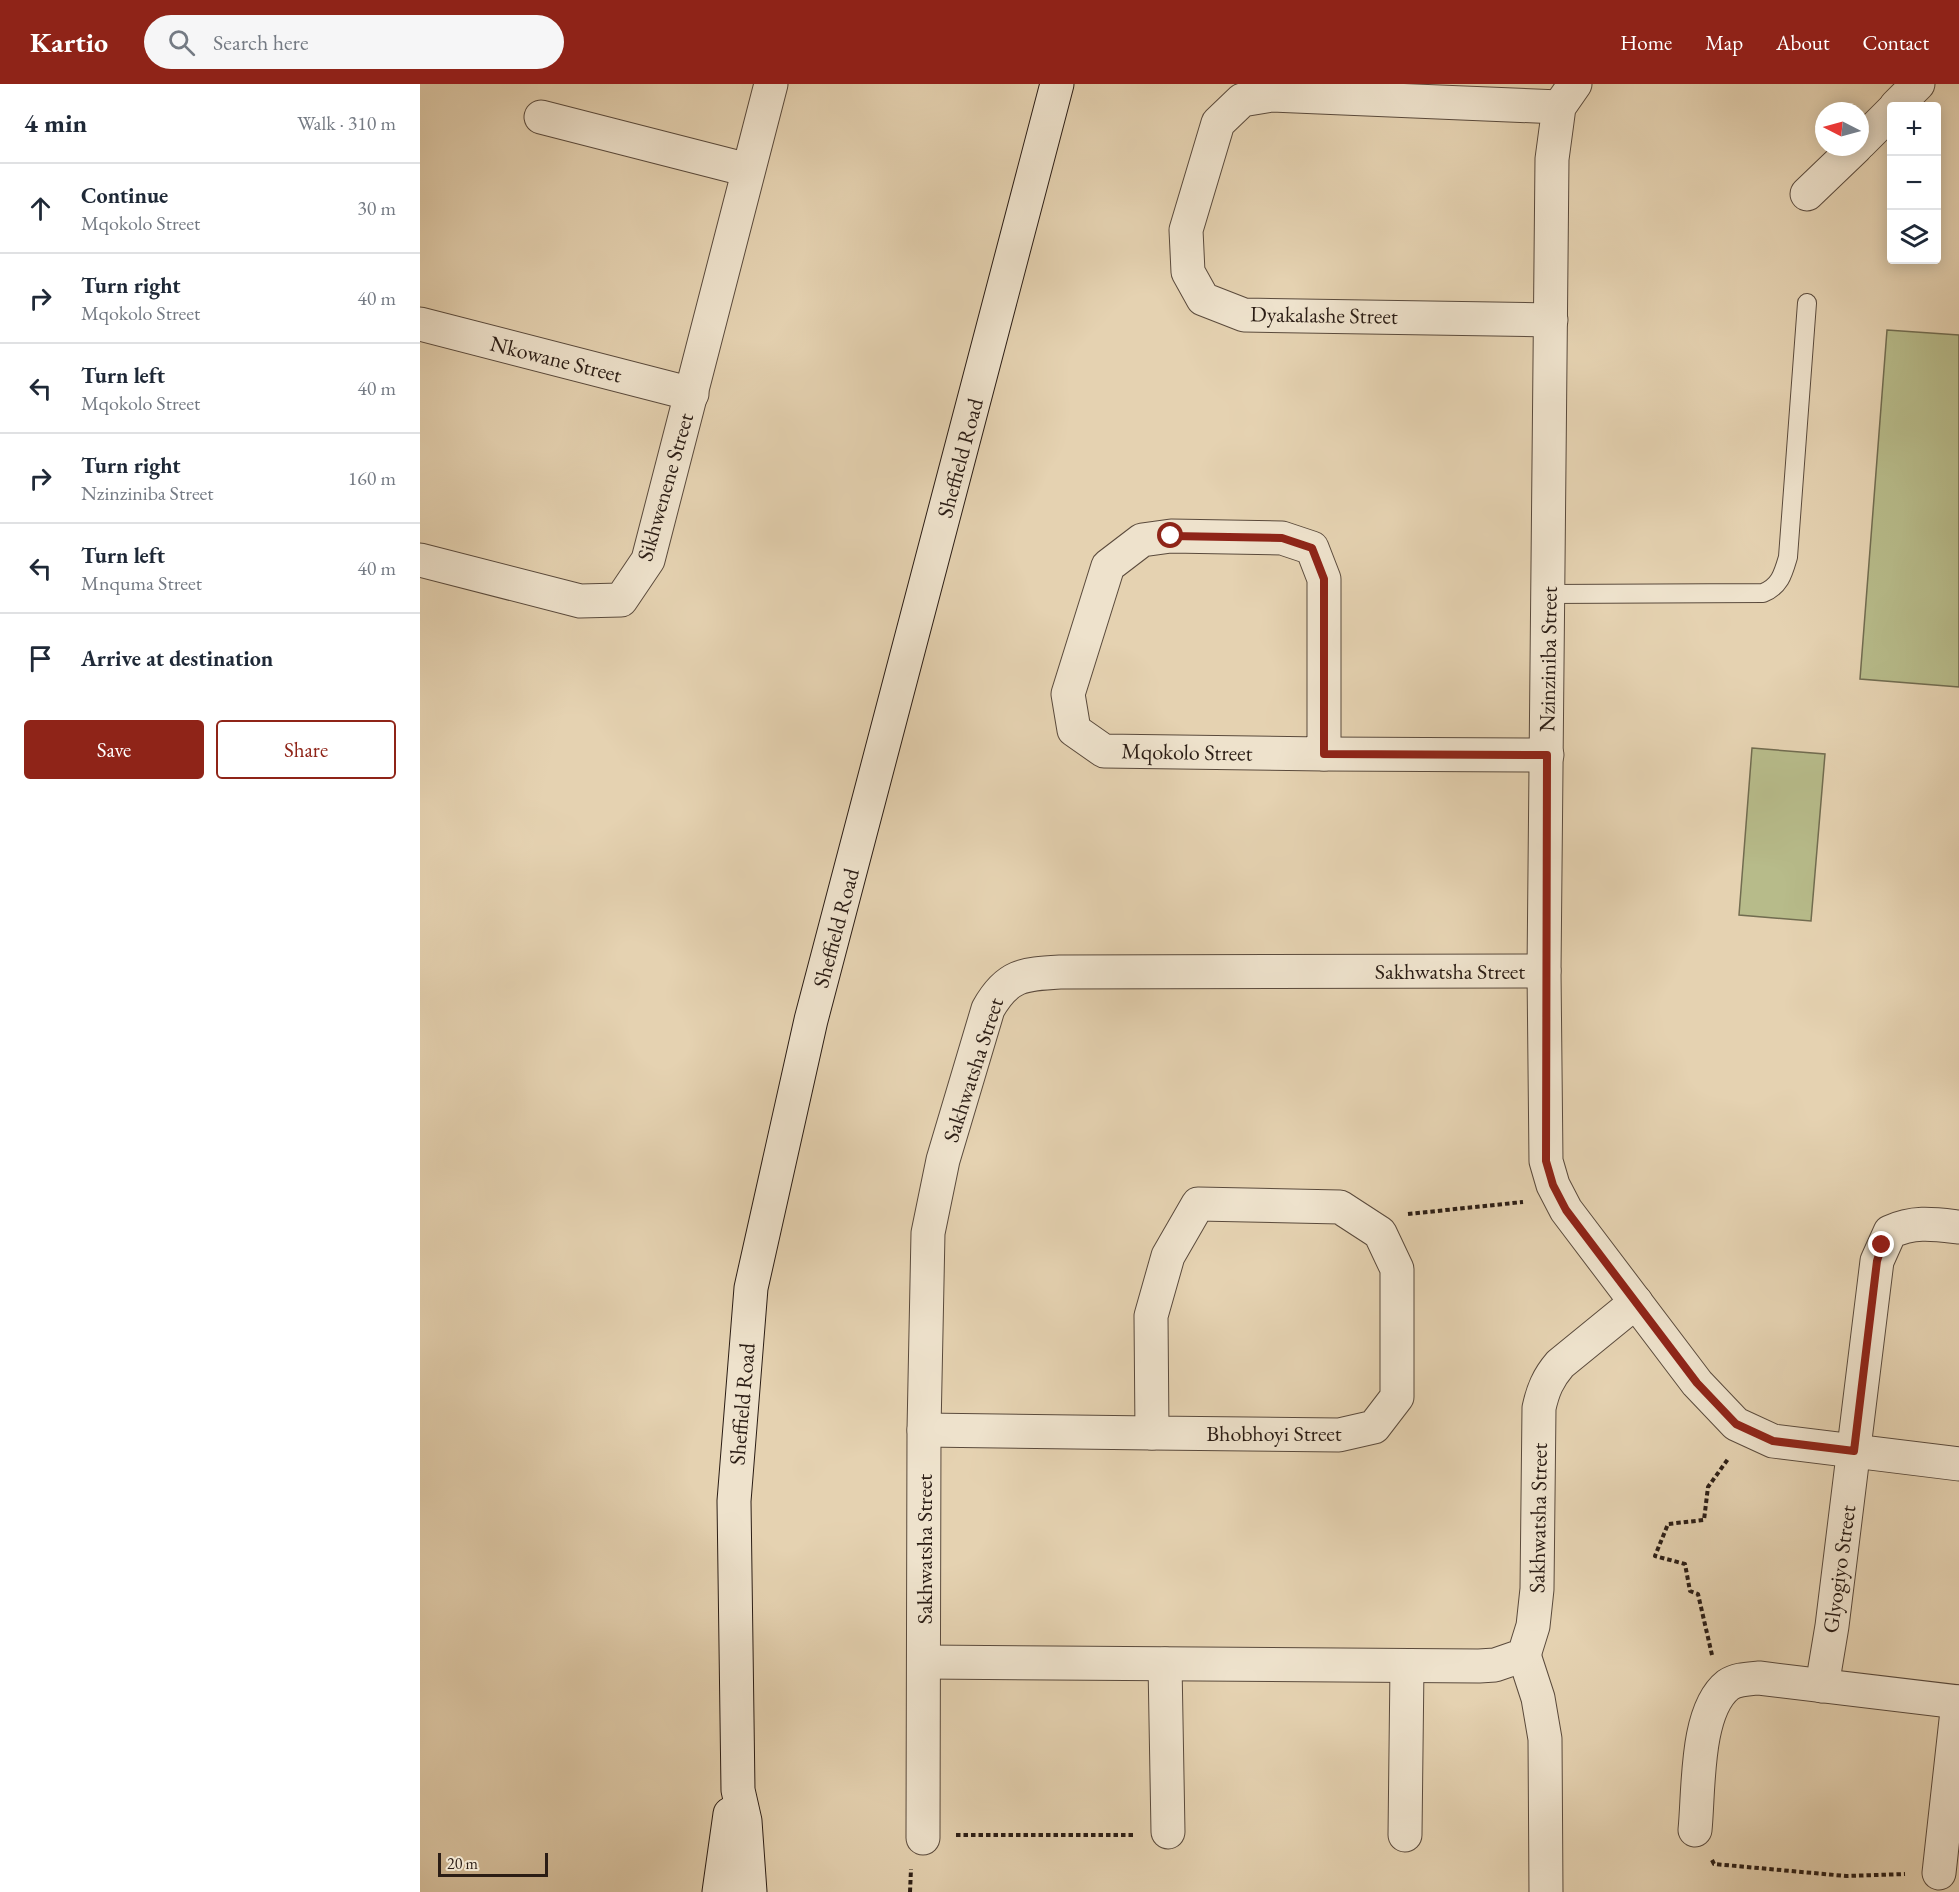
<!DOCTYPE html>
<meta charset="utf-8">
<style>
body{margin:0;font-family:"EB Garamond",serif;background:#f6f6f7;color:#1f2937}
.controls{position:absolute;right:18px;top:18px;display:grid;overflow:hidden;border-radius:6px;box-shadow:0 3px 15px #0003}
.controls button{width:54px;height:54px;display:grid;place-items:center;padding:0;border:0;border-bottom:2px solid #e0e1e3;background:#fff;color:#1f2937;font:30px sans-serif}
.compass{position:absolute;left:1395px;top:18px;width:54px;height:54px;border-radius:50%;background:#fff;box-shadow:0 3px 15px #0003;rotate:276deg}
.scale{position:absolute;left:18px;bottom:15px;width:110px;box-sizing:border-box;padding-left:6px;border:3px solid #2b1d15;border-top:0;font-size:16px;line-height:21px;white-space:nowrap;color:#2b1d15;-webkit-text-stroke:4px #eee2cc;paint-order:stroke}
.stop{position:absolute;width:18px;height:18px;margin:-14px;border:4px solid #8f2418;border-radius:50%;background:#fff}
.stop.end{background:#8f2418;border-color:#fff;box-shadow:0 2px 6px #0008}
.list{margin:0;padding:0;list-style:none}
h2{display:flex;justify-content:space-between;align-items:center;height:78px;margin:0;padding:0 24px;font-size:26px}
h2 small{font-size:20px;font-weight:400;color:#747a83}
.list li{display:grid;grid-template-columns:39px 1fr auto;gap:18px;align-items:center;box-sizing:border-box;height:90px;padding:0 24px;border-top:2px solid #e0e1e3}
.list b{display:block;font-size:22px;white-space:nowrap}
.list p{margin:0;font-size:20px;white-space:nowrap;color:#747a83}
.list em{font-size:20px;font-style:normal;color:#747a83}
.actions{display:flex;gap:12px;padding:18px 24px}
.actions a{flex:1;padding:14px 0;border:2px solid #8f2418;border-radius:6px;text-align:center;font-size:21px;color:#8f2418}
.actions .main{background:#8f2418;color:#fff}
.icon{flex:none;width:33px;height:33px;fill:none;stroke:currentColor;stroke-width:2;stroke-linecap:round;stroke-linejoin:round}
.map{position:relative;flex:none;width:1539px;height:1808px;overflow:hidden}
header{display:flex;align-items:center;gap:36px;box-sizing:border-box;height:84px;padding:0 30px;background:#8f2418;color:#fff}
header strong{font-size:28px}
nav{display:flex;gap:33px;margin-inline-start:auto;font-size:21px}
.search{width:420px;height:54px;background:#f6f6f7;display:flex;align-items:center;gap:15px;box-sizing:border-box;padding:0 21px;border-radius:33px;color:#747a83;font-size:22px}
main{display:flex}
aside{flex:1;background:#fff}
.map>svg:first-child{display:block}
.green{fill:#b7bb8a;stroke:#716c50;stroke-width:1.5}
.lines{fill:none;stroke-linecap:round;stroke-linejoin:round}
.lane-casing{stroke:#5a4a3c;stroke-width:20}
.street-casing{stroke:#5a4a3c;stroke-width:35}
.secondary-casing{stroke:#2b1d15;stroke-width:35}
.path{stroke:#2b1d15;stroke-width:4;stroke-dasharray:4.5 3;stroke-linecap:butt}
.lane{stroke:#eee2cc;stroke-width:18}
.street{stroke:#eee2cc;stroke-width:33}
.secondary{stroke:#eee2cc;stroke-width:33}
.route{stroke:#8f2418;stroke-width:8}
.labels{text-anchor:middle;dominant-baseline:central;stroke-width:5;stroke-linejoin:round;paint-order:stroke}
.street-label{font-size:22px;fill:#2b1d15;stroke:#eee2cc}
</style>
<header>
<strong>Kartio</strong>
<div class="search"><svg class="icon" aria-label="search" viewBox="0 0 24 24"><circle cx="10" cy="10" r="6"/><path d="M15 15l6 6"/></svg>Search here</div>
<nav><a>Home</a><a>Map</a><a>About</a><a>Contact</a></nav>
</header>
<main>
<aside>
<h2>4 min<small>Walk · 310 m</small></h2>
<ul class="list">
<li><svg class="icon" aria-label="ahead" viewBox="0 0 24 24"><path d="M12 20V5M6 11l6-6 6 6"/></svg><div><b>Continue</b><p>Mqokolo Street</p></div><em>30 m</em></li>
<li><svg class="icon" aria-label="right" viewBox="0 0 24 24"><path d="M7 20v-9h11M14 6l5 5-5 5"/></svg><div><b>Turn right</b><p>Mqokolo Street</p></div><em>40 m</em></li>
<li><svg class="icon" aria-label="left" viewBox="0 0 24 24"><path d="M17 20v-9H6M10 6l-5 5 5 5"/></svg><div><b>Turn left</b><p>Mqokolo Street</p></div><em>40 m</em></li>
<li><svg class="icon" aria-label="right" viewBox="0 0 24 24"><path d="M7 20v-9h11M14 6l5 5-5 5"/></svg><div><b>Turn right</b><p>Nzinziniba Street</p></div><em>160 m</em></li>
<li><svg class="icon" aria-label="left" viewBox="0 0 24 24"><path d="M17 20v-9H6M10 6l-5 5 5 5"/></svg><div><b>Turn left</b><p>Mnquma Street</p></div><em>40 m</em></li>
<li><svg class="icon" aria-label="arrive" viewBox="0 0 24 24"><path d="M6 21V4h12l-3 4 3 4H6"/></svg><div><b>Arrive at destination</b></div></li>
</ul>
<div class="actions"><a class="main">Save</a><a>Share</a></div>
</aside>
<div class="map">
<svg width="1539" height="1808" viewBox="0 0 1539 1808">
<rect width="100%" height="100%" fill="#e5d2b1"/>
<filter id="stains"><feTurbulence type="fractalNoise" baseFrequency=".00333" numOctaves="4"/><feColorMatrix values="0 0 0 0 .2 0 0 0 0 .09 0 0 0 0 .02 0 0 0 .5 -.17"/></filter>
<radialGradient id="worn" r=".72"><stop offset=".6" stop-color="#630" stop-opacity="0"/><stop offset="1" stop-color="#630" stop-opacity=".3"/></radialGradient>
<g class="green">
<polygon points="1467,246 1539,251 1539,603 1440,595"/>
<polygon points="1332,664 1405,670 1391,837 1319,831"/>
</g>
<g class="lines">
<g class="lane-casing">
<path id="lane" d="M1129,510L1343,509C1360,502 1363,490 1368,473L1387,219"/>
</g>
<g class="street-casing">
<g id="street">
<polyline points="1155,0 1139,23 1132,75 1124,887 1126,1077 1133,1101 1146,1126 1277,1299 1316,1340 1353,1357 1539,1380"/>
<polyline points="1476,22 1498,0"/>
<polyline points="121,33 328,86"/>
<polyline points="1440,59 1472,27"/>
<polyline points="1387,110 1436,63"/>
<polyline points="1131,236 824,231 783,215 768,188 766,146 798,39 822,16 852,11 1139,23"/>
<polyline points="0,240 272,310"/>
<polygon points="751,452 862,454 892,464 904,495 904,670 684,667 654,646 648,610 688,482 722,456"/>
<polyline points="0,476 160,517 201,516 228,476 351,0"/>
<polyline points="904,670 1127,671"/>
<polygon points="778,1120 920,1123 960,1149 977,1185 977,1313 954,1343 919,1351 732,1349 731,1232 748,1172"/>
<polyline points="504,1346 732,1349"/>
<polyline points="1104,1571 1118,1614 1125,1655 1126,1808"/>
<path d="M504,1578L1059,1582L1075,1581L1104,1571L1113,1542L1117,1505L1119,1324C1123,1306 1128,1294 1140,1280L1216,1218"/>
<polyline points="745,1580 748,1748"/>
<path d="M1402,1602L1412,1542L1457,1177L1470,1148C1494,1137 1513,1140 1539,1143"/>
<path d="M1275,1746C1279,1707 1275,1627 1308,1601C1317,1595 1328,1595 1339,1594L1539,1618"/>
<polyline points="985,1751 987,1582"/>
<path d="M503,1754L504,1346L508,1149L523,1076L568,925C587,891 603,890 640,888L1124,887"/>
<polyline points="1519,1789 1538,1618"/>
</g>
</g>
<g class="secondary-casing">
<g id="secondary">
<polyline points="299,1808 310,1730"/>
<polyline points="330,1808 325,1737 318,1706 314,1417 331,1204 391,936 637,0"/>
</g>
</g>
<g class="path">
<polyline points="988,1130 1103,1118"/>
<polyline points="1292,1571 1278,1510 1270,1507 1265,1480 1235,1472 1248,1440 1284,1436 1288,1403 1308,1375"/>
<polyline points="536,1751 715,1751"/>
<polyline points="1292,1776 1294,1780 1426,1792 1485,1790"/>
<polyline points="490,1808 491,1785"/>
</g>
<use href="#lane" class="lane"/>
<use href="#street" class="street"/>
<use href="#secondary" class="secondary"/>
</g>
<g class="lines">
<polyline class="route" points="751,452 862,454 892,464 904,495 904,670 1127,671 1126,1077 1133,1101 1146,1126 1277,1299 1316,1340 1353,1357 1434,1367 1457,1177 1462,1161"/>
</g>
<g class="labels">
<g class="street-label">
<text transform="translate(904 231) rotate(1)">Dyakalashe Street</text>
<text transform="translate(136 275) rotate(14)">Nkowane Street</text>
<text transform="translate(540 374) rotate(-75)">Sheffield Road</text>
<text transform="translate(245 403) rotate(-74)">Sikhwenene Street</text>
<text transform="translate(1128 575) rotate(-89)">Nzinziniba Street</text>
<text transform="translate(767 668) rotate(1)">Mqokolo Street</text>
<text transform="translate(416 844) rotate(-75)">Sheffield Road</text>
<text x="1030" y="887">Sakhwatsha Street</text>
<text transform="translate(553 986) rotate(-72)">Sakhwatsha Street</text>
<text transform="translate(322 1320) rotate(-85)">Sheffield Road</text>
<text x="854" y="1349">Bhobhoyi Street</text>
<text transform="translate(1118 1434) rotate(-89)">Sakhwatsha Street</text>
<text transform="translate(504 1465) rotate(-90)">Sakhwatsha Street</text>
<text transform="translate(1419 1485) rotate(-82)">Glyogiyo Street</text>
</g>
</g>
<rect width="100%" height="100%" filter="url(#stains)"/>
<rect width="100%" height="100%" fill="url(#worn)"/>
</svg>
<div class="controls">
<button>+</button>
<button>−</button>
<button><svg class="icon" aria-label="layers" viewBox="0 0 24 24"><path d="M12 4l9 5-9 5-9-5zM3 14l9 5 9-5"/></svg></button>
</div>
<svg class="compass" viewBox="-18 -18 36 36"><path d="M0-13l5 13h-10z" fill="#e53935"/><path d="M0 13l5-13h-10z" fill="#747a83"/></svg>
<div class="scale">20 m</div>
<div class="stop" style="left:751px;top:452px"></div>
<div class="stop end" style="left:1462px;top:1161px"></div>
</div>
</main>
